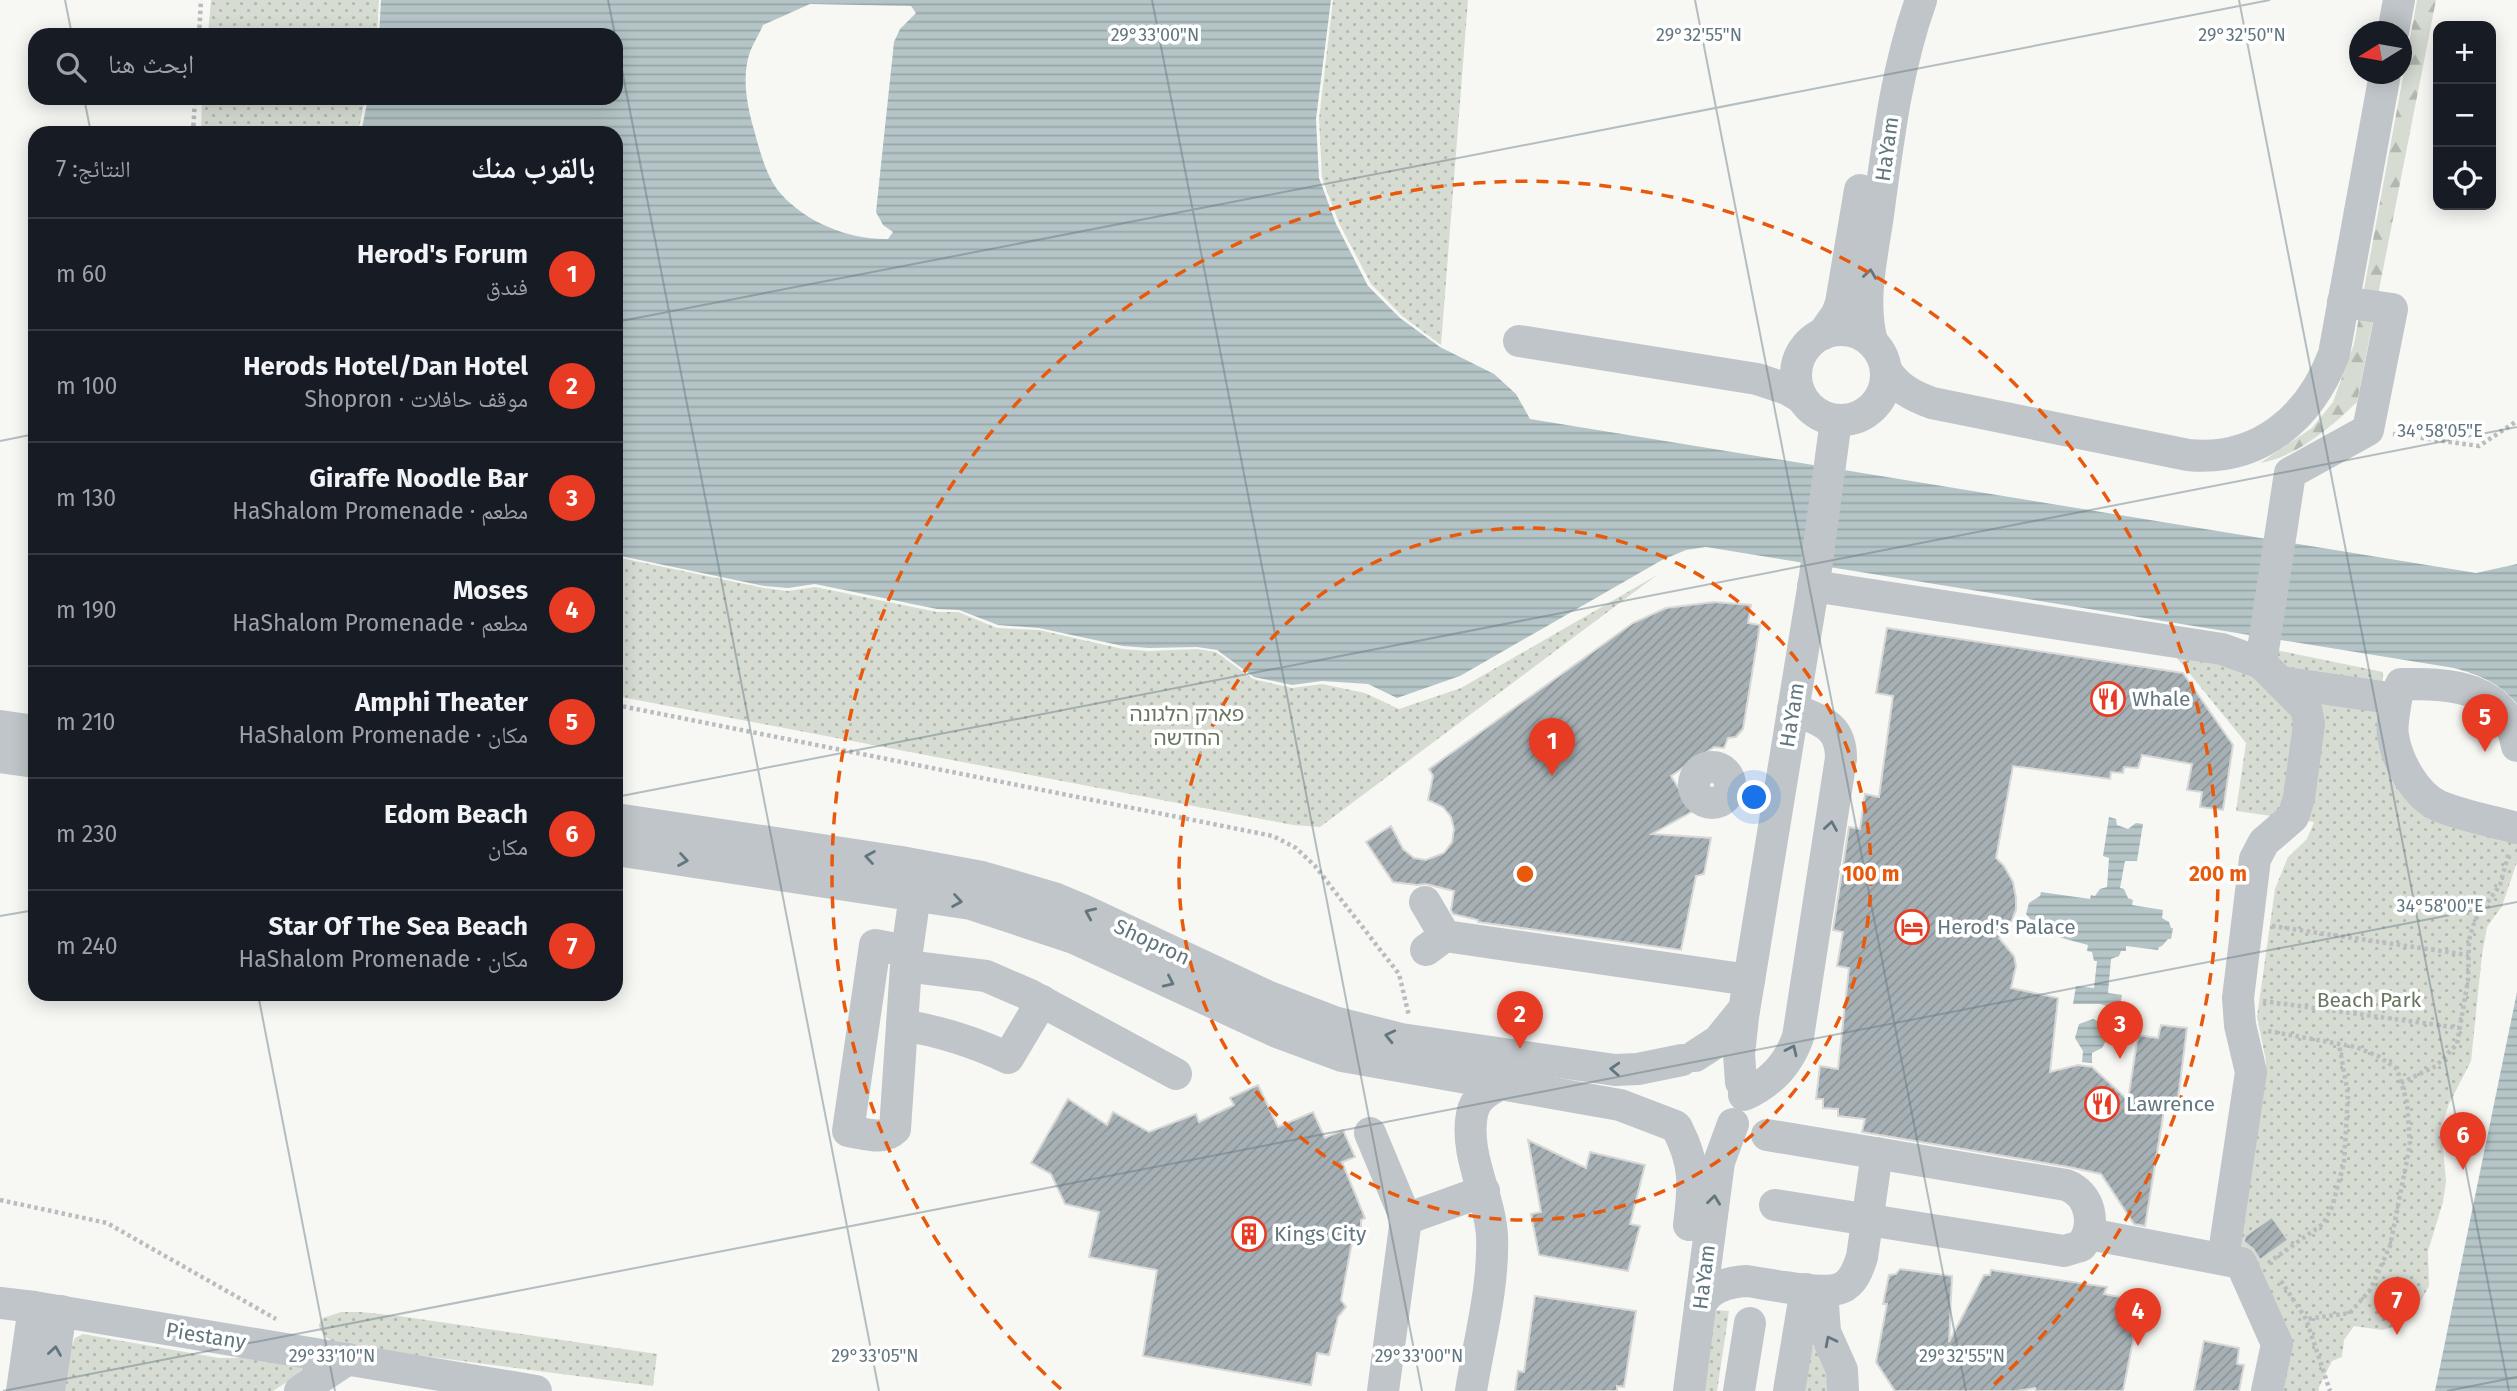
<!DOCTYPE html>
<html lang="ar">
<meta charset="utf-8">
<style>
body{margin:0;font-family:"Fira Sans","Noto Naskh Arabic","Noto Sans Hebrew",sans-serif;background:#20242c;color:#f1f3f6;direction:rtl}
.controls{position:absolute;right:21px;top:21px;display:grid;overflow:hidden;border-radius:14px;box-shadow:0 4px 18px #0003}
.controls button{width:63px;height:63px;display:grid;place-items:center;padding:0;border:0;border-bottom:2px solid #363941;background:#171b24;color:#f1f3f6;font:35px sans-serif}
.compass{position:absolute;left:2349px;top:21px;width:63px;height:63px;border-radius:50%;background:#171b24;box-shadow:0 4px 18px #0003;rotate:259deg}
.you{position:absolute;left:1755px;top:798px;width:24px;height:24px;margin:-18px;border:5px solid #fff;border-radius:50%;background:#1a73e8;box-shadow:0 0 0 10px #1a73e833}
.badge{display:grid;place-items:center;width:46px;height:46px;border-radius:50%;background:#e73b24;color:#fff;font-size:23px;font-weight:700}
.pin{position:absolute;translate:-50% -58px;filter:drop-shadow(0 2px 4px #0008)}
.pin::after{content:'';position:absolute;top:37px;width:24px;height:21px;background:inherit;clip-path:polygon(0 0,100% 0,50% 100%)}
.list{margin:0;padding:0;list-style:none}
h2{display:flex;justify-content:space-between;align-items:center;height:91px;margin:0;padding:0 28px;font-size:30px}
h2 small{font-size:23px;font-weight:400;color:#9ea1a6}
.list li{display:grid;grid-template-columns:46px 1fr auto;gap:21px;align-items:center;box-sizing:border-box;height:112px;padding:0 28px;border-top:2px solid #363941}
.list b{display:block;font-size:26px;white-space:nowrap}
.list p{margin:0;font-size:23px;white-space:nowrap;color:#9ea1a6}
.list em{font-size:23px;font-style:normal;color:#9ea1a6}
.icon{flex:none;width:38px;height:38px;fill:none;stroke:currentColor;stroke-width:2;stroke-linecap:round;stroke-linejoin:round}
.map{position:relative;flex:none;width:2517px;height:1391px;overflow:hidden;direction:ltr}
.search{position:absolute;background:#171b24;box-shadow:0 4px 18px #0003;left:28px;top:28px;width:595px;height:77px;display:flex;align-items:center;gap:18px;box-sizing:border-box;padding:0 24px;border-radius:21px;color:#9ea1a6;font-size:26px}
.panel{position:absolute;background:#171b24;box-shadow:0 4px 18px #0003;left:28px;top:126px;width:595px;height:875px;border-radius:21px;direction:rtl}
.map>svg:first-child{display:block}
.green{fill:url(#green-dots)}
.forest{fill:url(#forest-firs)}
.water{fill:url(#water-rules);fill-rule:evenodd}
.building{fill:url(#building-hatch);stroke:#d8d8d6;stroke-width:2}
.lines{fill:none;stroke-linecap:round;stroke-linejoin:round}
.path{stroke:#b9bdbf;stroke-width:4.5;stroke-dasharray:3.5 3.5;stroke-linecap:butt}
.minor{stroke:#bfc5c8;stroke-width:32}
.oneway{stroke:#61767f}
.ticks{fill:none;stroke:#61767f;stroke-width:2;stroke-opacity:0.45}
.ring{fill:none;stroke:#e8590c;stroke-width:3.5;stroke-dasharray:12 9}
.labels{text-anchor:middle;dominant-baseline:central;stroke-width:7;stroke-linejoin:round;paint-order:stroke}
.street-label{font-size:21px;fill:#61767f;stroke:#fff}
.poi-label{font-size:21px;fill:#61767f;stroke:#fff;text-anchor:start}
.park-label{font-size:21px;fill:#677760;stroke:#fff}
.ticks-label{font-size:18px;text-anchor:middle;fill:#61767f;stroke:#fff;stroke-width:7;stroke-linejoin:round;paint-order:stroke}
.centre{fill:#e8590c;stroke:#fff;stroke-width:3.5}
.ring-label{font-size:21px;text-anchor:middle;font-weight:bold;fill:#e8590c;stroke:#fff;stroke-width:7;stroke-linejoin:round;paint-order:stroke}
</style>
<div class="map">
<svg width="2517" height="1391" viewBox="0 0 2517 1391">
<defs>
<pattern id="green-dots" width="8" height="8" patternUnits="userSpaceOnUse" patternTransform="scale(1.75)"><rect width="8" height="8" fill="#d7dcd3"/><path d="M2 2h.1M6 6h.1" fill="none" stroke="#b2b7b0" stroke-width="1.8" stroke-linecap="round"/></pattern>
<pattern id="forest-firs" width="22" height="20" patternUnits="userSpaceOnUse" patternTransform="scale(1.75)"><rect width="22" height="20" fill="#d7dcd3"/><path d="M5 1l3.5 6h-7zM16 11l3.5 6h-7z" fill="#b2b7b0"/></pattern>
<pattern id="water-rules" width="6" height="5" patternUnits="userSpaceOnUse" patternTransform="scale(1.75)"><rect width="6" height="5" fill="#b5c5c7"/><path d="M0 2.5h6" fill="none" stroke="#97a5a7"/></pattern>
<pattern id="building-hatch" width="6" height="6" patternUnits="userSpaceOnUse" patternTransform="scale(1.75)"><rect width="6" height="6" fill="#a7b1b5"/><path d="M-1 1l2-2M0 6l6-6M5 7l2-2" fill="none" stroke="#8b9598"/></pattern>
</defs>
<rect width="100%" height="100%" fill="#f7f7f4"/>
<g class="green">
<polygon points="211,0 379,0 377,35 208,35"/>
<polygon points="1333,0 1468,0 1441,345 1402,316 1371,284 1339,223 1322,178 1319,119"/>
<polygon points="202,98 365,98 358,133 201,133"/>
<polygon points="616,557 764,588 788,591 815,587 937,612 958,612 997,628 1039,630 1123,649 1149,651 1197,649 1216,652 1253,679 1292,688 1322,684 1365,693 1399,709 1461,688 1657,575 1320,827 1293,825 616,696"/>
<polygon points="2179,630 2383,672 2381,719 2387,760 2517,837 2517,862 2502,906 2487,927 2482,955 2471,1061 2449,1104 2441,1128 2446,1181 2443,1202 2428,1251 2429,1286 2417,1308 2400,1325 2382,1330 2354,1326 2344,1340 2342,1357 2332,1361 2319,1387 2319,1391 2282,1391 2232,1244 2264,1092 2266,1061 2257,1017 2275,889 2288,857 2307,839 2314,822 2236,811 2246,743 2177,658"/>
<polygon points="1714,1310 1729,1311 1717,1391 1703,1391"/>
<path d="M341,1312H361L399,1316L657,1354L653,1386L340,1345C329,1340 321,1336 319,1324L323,1318Z"/>
<polygon points="83,1334 219,1358 236,1358 264,1349 315,1364 273,1391 62,1391 70,1350 75,1338"/>
<polygon points="1810,1345 1826,1353 1831,1391 1803,1391"/>
</g>
<path class="forest" d="M2417,0H2436L2357,402C2330,428 2298,456 2260,463L2312,428L2333,402L2354,344Z"/>
<g class="water">
<path d="M381,0H1331L1316,119L1319,178L1336,224L1368,286L1400,318L1440,347L1494,374L1516,394L1530,419L2476,573L2517,564V704C2500,683 2479,675 2454,668L1706,547L1686,550L1662,560L1460,676L1397,698L1368,684L1322,681L1292,685L1254,677L1217,650L1197,647L1149,648L1123,646L1039,628L998,625L959,610L937,609L815,584L788,588L764,586L616,555V133H361L368,98H616V35H379ZM810,4L911,6L916,13L900,29L894,42L876,212L883,225L893,232L888,239C850,240 807,223 781,194C766,177 760,151 754,130C747,106 742,78 749,55C752,45 759,35 763,25Z"/>
<polygon points="2109,817 2116,819 2117,825 2128,829 2136,823 2143,824 2137,861 2125,861 2120,888 2124,889 2128,898 2133,900 2132,905 2163,910 2162,918 2169,922 2171,928 2173,928 2171,939 2168,939 2162,946 2159,947 2158,950 2126,946 2126,951 2121,951 2119,956 2111,959 2108,993 2122,995 2119,1010 2100,1004 2073,1004 2076,986 2094,988 2097,961 2094,961 2092,952 2087,951 2088,945 2032,930 2033,922 2026,914 2029,903 2040,896 2041,892 2090,899 2091,895 2095,896 2100,889 2107,887 2109,858 2103,856"/>
<polygon points="2517,992 2517,1391 2435,1391"/>
<polygon points="2093,1019 2104,1024 2108,1037 2102,1048 2092,1053 2092,1063 2082,1062 2083,1051 2075,1038 2079,1024"/>
</g>
<g class="building">
<polygon points="1714,602 1751,605 1748,623 1760,625 1743,729 1736,737 1728,738 1724,748 1714,747 1671,776 1693,811 1652,834 1711,838 1704,874 1696,876 1681,950 1478,922 1478,920 1453,914 1451,910 1454,891 1426,884 1418,885 1393,882 1366,842 1391,826 1403,849 1414,858 1426,860 1444,853 1452,842 1454,829 1451,817 1443,807 1428,800 1433,776 1429,769 1633,623 1666,608"/>
<polygon points="1887,628 2183,673 2233,745 2223,810 2200,807 2202,792 2187,790 2192,764 2142,755 2138,768 2124,767 2123,773 2111,772 2110,779 2013,766 1996,858 2004,866 2013,882 2016,898 2016,910 2011,922 1999,938 2014,956 2016,966 2011,988 2058,998 2050,1072 2078,1065 2092,1067 2128,1100 2138,1035 2158,1038 2161,1025 2187,1028 2177,1106 2165,1104 2145,1226 2134,1224 2101,1174 2069,1167 1862,1132 1865,1119 1838,1116 1838,1109 1823,1108 1823,1099 1816,1099 1820,1066 1838,1069 1849,968 1837,966 1843,932 1833,930 1849,827 1860,829 1865,794 1879,797 1893,696 1876,693"/>
<polygon points="1258,1085 1278,1127 1313,1112 1325,1138 1343,1130 1355,1157 1342,1162 1365,1218 1361,1220 1361,1231 1354,1232 1341,1300 1346,1307 1338,1317 1329,1355 1317,1353 1311,1385 1143,1356 1157,1270 1089,1257 1099,1212 1065,1204 1051,1174 1031,1163 1068,1099 1107,1125 1113,1112 1149,1132 1196,1114 1199,1122 1234,1105 1230,1098"/>
<polygon points="1528,1140 1586,1168 1590,1152 1645,1165 1630,1224 1640,1226 1628,1271 1539,1255 1531,1214 1541,1212"/>
<polygon points="2272,1217 2288,1240 2260,1260 2253,1249 2244,1242 2245,1236"/>
<polygon points="1900,1269 1952,1276 1949,1342 1984,1275 1990,1275 1991,1270 2107,1287 2104,1294 2141,1301 2123,1391 2036,1391 2035,1388 2017,1391 1895,1391 1876,1362 1887,1304 1883,1304 1889,1275 1896,1274"/>
<polygon points="1535,1296 1636,1311 1624,1387 1617,1386 1617,1391 1515,1391 1518,1371 1524,1372"/>
<polygon points="2204,1341 2239,1348 2237,1364 2244,1365 2239,1391 2194,1391"/>
</g>
<g class="lines">
<g class="path">
<polyline points="199,35 201,0"/>
<polyline points="193,133 195,98"/>
<polyline points="2393,434 2479,446 2517,421"/>
<polyline points="616,705 1273,836 1296,848 1315,866 1399,974 1409,1016"/>
<polyline points="2272,926 2468,955"/>
<polyline points="2263,1001 2460,1028"/>
<polyline points="2268,1031 2356,1047 2378,1056 2397,1069 2407,1102 2410,1145 2390,1246 2370,1290 2350,1313 2306,1319"/>
<polyline points="2401,1083 2436,1066 2457,1044 2468,980 2469,940 2475,920 2500,885 2509,852"/>
<polyline points="0,1200 107,1223 276,1319"/>
<polyline points="2268,1263 2323,1224 2332,1207 2344,1163 2348,1094 2339,1044"/>
<polyline points="2281,1281 2306,1319 2330,1391"/>
</g>
<g class="minor">
<polyline points="2393,32 2399,0"/>
<circle cx="1841" cy="375" r="45"/>
<polyline points="1823,334 1837,314 1841,303 1860,190"/>
<polyline points="1519,341 1757,379 1787,389 1801,397"/>
<path d="M1872,342C1861,300 1872,257 1878,215C1888,142 1896,70 1921,0"/>
<path d="M1886,370C1897,388 1913,396 1932,403L2188,455C2259,462 2310,418 2334,354L2385,74"/>
<polyline points="1813,586 2222,649 2261,663 2306,708 2309,724 2299,798 2293,817 2264,842 2255,859 2238,998 2240,1025 2251,1072 2223,1259"/>
<polyline points="2261,663 2290,473 2368,430 2392,309 2343,302"/>
<path d="M2280,682L2396,699C2395,710 2391,724 2393,736C2397,761 2415,795 2439,806C2463,816 2492,821 2517,828"/>
<path d="M2396,699L2401,684C2451,683 2506,686 2517,746"/>
<polyline points="0,726 35,731"/>
<polyline points="0,757 35,762"/>
<circle cx="1712" cy="785" r="18"/>
<polyline points="616,819 901,862 982,877 1054,898 1085,911 1269,997 1334,1022 1401,1039 1615,1070 1638,1069 1682,1060"/>
<polyline points="616,850 971,904 1074,938 1277,1032 1342,1056 1620,1105 1675,1126"/>
<polyline points="1425,902 1445,936"/>
<polyline points="1426,950 1445,936 1749,980"/>
<path d="M907,951L875,945L848,1131C864,1133 883,1141 895,1129L907,951L915,895"/>
<polyline points="906,966 986,976 1030,995 1176,1074"/>
<path d="M902,1025C940,1031 974,1042 1008,1058L1042,1001"/>
<polyline points="1695,1056 1718,1041 1744,1009"/>
<polyline points="1741,1082 1739,1054 1743,1017 1815,576 1836,420"/>
<path d="M1744,1095C1771,1083 1788,1065 1798,1037L1841,758C1841,724 1820,721 1793,709"/>
<path d="M1677,1128C1696,1165 1694,1185 1689,1225"/>
<polyline points="1370,1133 1406,1219 1383,1391"/>
<path d="M1767,1135L2066,1185C2091,1194 2097,1226 2081,1246L2064,1251L1775,1205"/>
<polyline points="1406,1219 1484,1191"/>
<polyline points="2089,1234 2241,1263 2277,1344 2267,1391"/>
<polyline points="1822,1291 1825,1332 1842,1370 1843,1391"/>
<polyline points="0,1303 34,1307 536,1391"/>
<path d="M1700,1306C1708,1287 1728,1282 1747,1281C1768,1284 1823,1296 1841,1288C1853,1283 1858,1270 1862,1257L1877,1153"/>
<polyline points="22,1391 34,1307"/>
<polyline points="49,1391 61,1311"/>
<polyline points="300,1391 348,1359"/>
<path d="M1471,1391C1479,1341 1494,1287 1492,1236C1490,1196 1464,1155 1472,1114C1475,1098 1487,1091 1501,1084"/>
<polyline points="1689,1391 1719,1162 1733,1124"/>
<polyline points="1739,1391 1750,1323"/>
<polyline points="1789,1391 1806,1289"/>
</g>
</g>
<defs><path id="oneway-chevron" d="M-2-3.5L2.5 0L-2 3.5" fill="none" stroke-width="1.6" stroke-linecap="round" stroke-linejoin="round" transform="scale(1.75)"/></defs>
<g class="oneway">
<use href="#oneway-chevron" transform="translate(1870 274) rotate(-82)"/>
<use href="#oneway-chevron" transform="translate(1831 826) rotate(-81)"/>
<use href="#oneway-chevron" transform="translate(870 857) rotate(-171)"/>
<use href="#oneway-chevron" transform="translate(683 860) rotate(9)"/>
<use href="#oneway-chevron" transform="translate(957 901) rotate(9)"/>
<use href="#oneway-chevron" transform="translate(1090 913) rotate(-156)"/>
<use href="#oneway-chevron" transform="translate(1169 982) rotate(25)"/>
<use href="#oneway-chevron" transform="translate(1390 1036) rotate(-167)"/>
<use href="#oneway-chevron" transform="translate(1792 1050) rotate(-65)"/>
<use href="#oneway-chevron" transform="translate(1615 1069) rotate(-177)"/>
<use href="#oneway-chevron" transform="translate(1714 1200) rotate(-83)"/>
<use href="#oneway-chevron" transform="translate(1830 1341) rotate(-117)"/>
<use href="#oneway-chevron" transform="translate(55 1351) rotate(-81)"/>
</g>
<path class="ticks" d="M65,0L72,35M608,0L615,35M1152,0L1422,1391M1695,0L1966,1391M2239,0L2509,1391M616,39L879,1391M84,98L91,133M616,322L2270,0M0,441L35,434M616,797L2517,427M0,916L35,910M258,994L335,1391M3,1391L2517,902M2447,1391L2517,1377"/>
<g class="ring">
<circle cx="1525" cy="874" r="346"/>
<path d="M1061 1389A693 693 0 1 1 1989 1389"/>
</g>
<defs>
<g id="restaurant-ring" transform="scale(1.75)"><circle r="9.5" fill="#fff" stroke="#e73b24" stroke-width="1.5"/><path d="M-5-6h1v4h1v-4h1v4h1v-4h1v5L-1.5 .5V6h-2V.5L-5-1ZM5-6V6H3V1.5H1.5Q1.5-4 5-6Z" fill="#e73b24"/></g>
<g id="hotel-ring" transform="scale(1.75)"><circle r="9.5" fill="#fff" stroke="#e73b24" stroke-width="1.5"/><path d="M-6-4.5h1.5V1H6V5H4.5V3h-9V5H-6ZM-4 0a1.8 1.8 0 1 1 3.6 0ZM.5 0V-2.5h3Q6-2.5 6 0Z" fill="#e73b24"/></g>
<g id="building-ring" transform="scale(1.75)"><circle r="9.5" fill="#fff" stroke="#e73b24" stroke-width="1.5"/><path d="M-4-6H4V6H1V3H-1V6H-4ZM-2.5-4.3h1.7v1.8h-1.7ZM.8-4.3h1.7v1.8H.8ZM-2.5-1h1.7V.8h-1.7ZM.8-1h1.7V.8H.8Z" fill="#e73b24"/></g>
</defs>
<g fill-rule="evenodd">
<use href="#restaurant-ring" x="2108" y="699"/>
<use href="#hotel-ring" x="1912" y="927"/>
<use href="#restaurant-ring" x="2102" y="1104"/>
<use href="#building-ring" x="1249" y="1234"/>
</g>
<g class="labels">
<g class="street-label">
<text transform="translate(1887 149) rotate(-82)">HaYam</text>
<text transform="translate(1792 715) rotate(-81)">HaYam</text>
<text transform="translate(1152 942) rotate(25)">Shopron</text>
<text transform="translate(1704 1277) rotate(-83)">HaYam</text>
<text transform="translate(206 1336) rotate(9)">Piestany</text>
</g>
<g class="poi-label">
<text x="2132" y="699">Whale</text>
<text x="1937" y="927">Herod's Palace</text>
<text x="2126" y="1104">Lawrence</text>
<text x="1274" y="1234">Kings City</text>
</g>
<g class="park-label">
<text x="1187" y="714">פארק הלגונה<tspan x="1187" dy="24">החדשה</tspan></text>
<text x="2369" y="1000">Beach Park</text>
</g>
</g>
<g class="ticks-label">
<text x="1155" y="41">29°33'00"N</text>
<text x="1699" y="41">29°32'55"N</text>
<text x="2242" y="41">29°32'50"N</text>
<text x="2440" y="437">34°58'05"E</text>
<text x="2440" y="912">34°58'00"E</text>
<text x="332" y="1362">29°33'10"N</text>
<text x="875" y="1362">29°33'05"N</text>
<text x="1419" y="1362">29°33'00"N</text>
<text x="1962" y="1362">29°32'55"N</text>
</g>
<circle cx="1525" cy="874" r="10" class="centre"/>
<g class="ring-label">
<text x="1871" y="881">100 m</text>
<text x="2218" y="881">200 m</text>
</g>
</svg>
<div class="controls">
<button>+</button>
<button>−</button>
<button><svg class="icon" aria-label="locate" viewBox="0 0 24 24"><circle cx="12" cy="12" r="6"/><path d="M12 2v4M12 18v4M2 12h4M18 12h4"/></svg></button>
</div>
<svg class="compass" viewBox="-18 -18 36 36"><path d="M0-13l5 13h-10z" fill="#e53935"/><path d="M0 13l5-13h-10z" fill="#9ea1a6"/></svg>
<div class="you"></div>
<div class="pin badge" style="left:1552px;top:776px">1</div>
<div class="pin badge" style="left:1520px;top:1049px">2</div>
<div class="pin badge" style="left:2120px;top:1059px">3</div>
<div class="pin badge" style="left:2138px;top:1346px">4</div>
<div class="pin badge" style="left:2485px;top:752px">5</div>
<div class="pin badge" style="left:2463px;top:1170px">6</div>
<div class="pin badge" style="left:2397px;top:1335px">7</div>
<div class="search"><svg class="icon" aria-label="search" viewBox="0 0 24 24"><circle cx="10" cy="10" r="6"/><path d="M15 15l6 6"/></svg>ابحث هنا</div>
<section class="panel">
<h2>بالقرب منك<small>النتائج: 7</small></h2>
<ul class="list">
<li><span class="badge">1</span><div><b>Herod's Forum</b><p>فندق</p></div><em>60 m</em></li>
<li><span class="badge">2</span><div><b>Herods Hotel/Dan Hotel</b><p>موقف حافلات · Shopron</p></div><em>100 m</em></li>
<li><span class="badge">3</span><div><b>Giraffe Noodle Bar</b><p>مطعم · HaShalom Promenade</p></div><em>130 m</em></li>
<li><span class="badge">4</span><div><b>Moses</b><p>مطعم · HaShalom Promenade</p></div><em>190 m</em></li>
<li><span class="badge">5</span><div><b>Amphi Theater</b><p>مكان · HaShalom Promenade</p></div><em>210 m</em></li>
<li><span class="badge">6</span><div><b>Edom Beach</b><p>مكان</p></div><em>230 m</em></li>
<li><span class="badge">7</span><div><b>Star Of The Sea Beach</b><p>مكان · HaShalom Promenade</p></div><em>240 m</em></li>
</ul>
</section>
</div>
